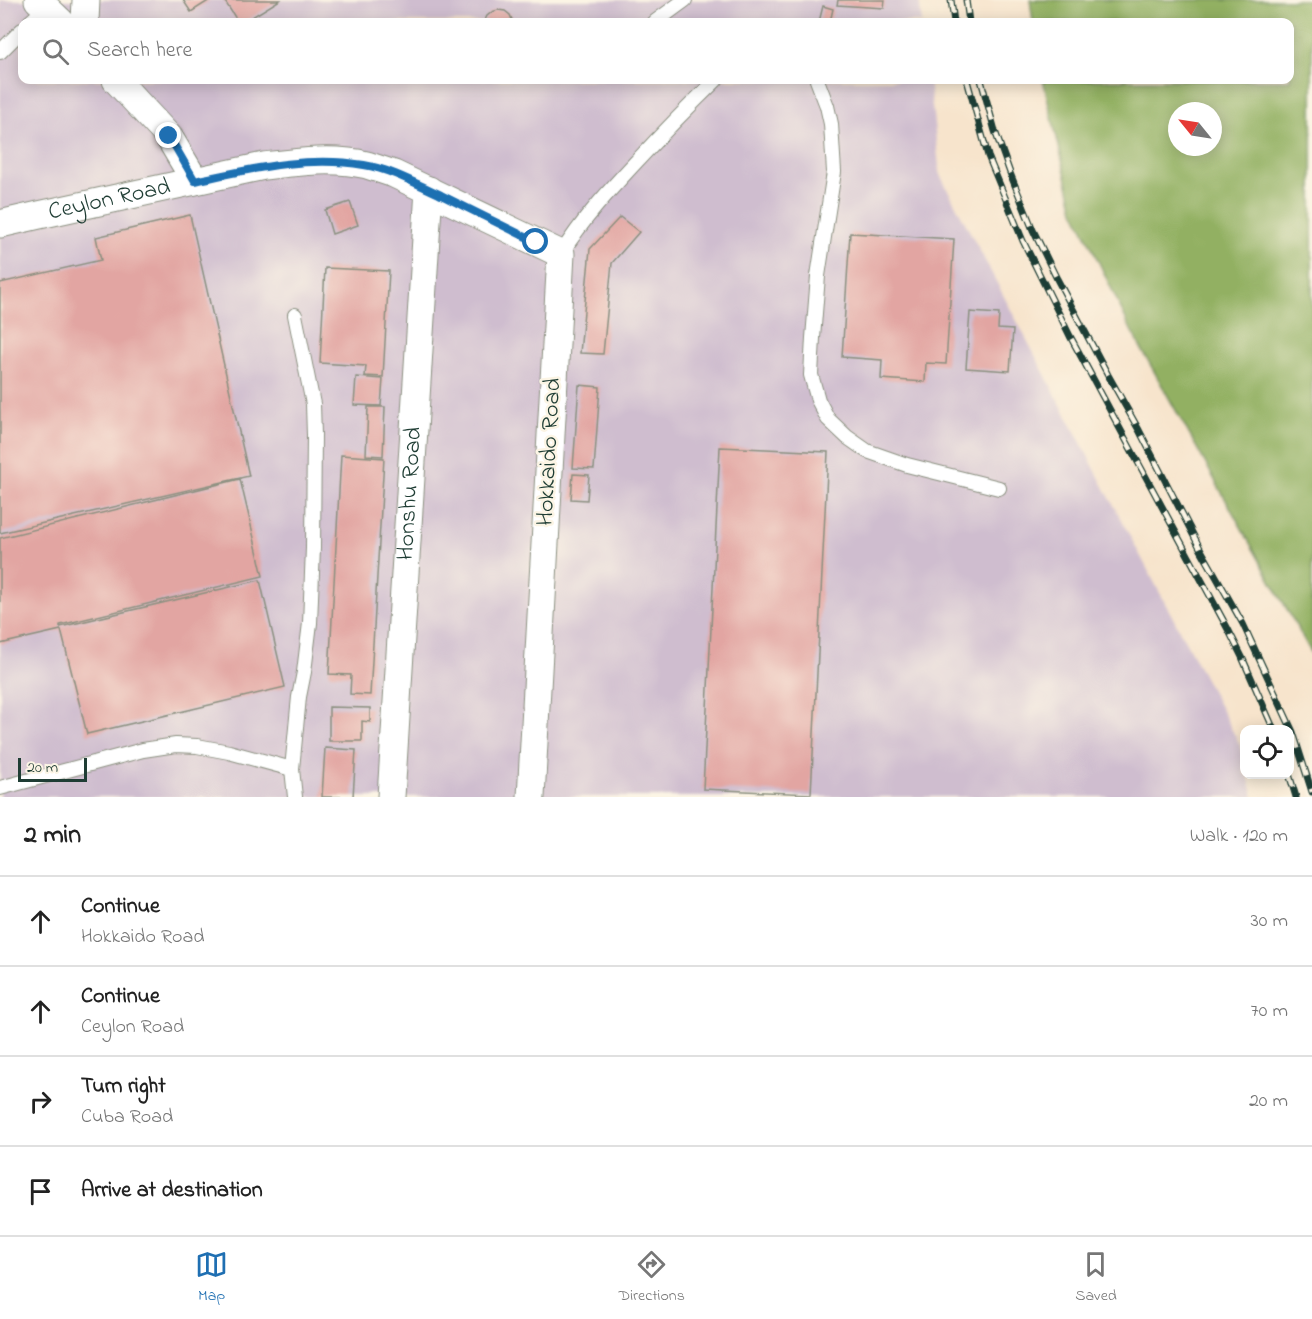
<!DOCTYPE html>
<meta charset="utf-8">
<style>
body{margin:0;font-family:"Indie Flower",sans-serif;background:#f2f2f2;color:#222}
.controls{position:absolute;right:18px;bottom:18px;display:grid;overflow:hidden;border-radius:12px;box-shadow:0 3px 15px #0003}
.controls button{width:54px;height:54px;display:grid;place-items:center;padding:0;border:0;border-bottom:2px solid #e0e0e0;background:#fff;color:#222;font:30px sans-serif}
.compass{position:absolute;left:1168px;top:102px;width:54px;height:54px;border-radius:50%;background:#fff;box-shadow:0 3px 15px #0003;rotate:300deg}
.scale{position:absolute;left:18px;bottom:15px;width:69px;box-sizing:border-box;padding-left:6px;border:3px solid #1f3d34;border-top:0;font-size:16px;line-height:21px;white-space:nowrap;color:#1f3d34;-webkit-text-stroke:4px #fcf5e5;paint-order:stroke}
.stop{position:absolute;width:18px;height:18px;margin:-14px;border:4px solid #1f6fb2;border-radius:50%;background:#fff}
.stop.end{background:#1f6fb2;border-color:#fff;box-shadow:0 2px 6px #0008}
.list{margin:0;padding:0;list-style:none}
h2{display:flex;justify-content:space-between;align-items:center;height:78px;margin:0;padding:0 24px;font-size:26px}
h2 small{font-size:20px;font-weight:400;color:#767676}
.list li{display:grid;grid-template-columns:39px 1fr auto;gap:18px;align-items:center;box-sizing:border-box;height:90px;padding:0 24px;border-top:2px solid #e0e0e0}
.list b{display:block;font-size:22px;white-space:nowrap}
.list p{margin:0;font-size:20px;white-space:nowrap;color:#767676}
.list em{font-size:20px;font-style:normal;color:#767676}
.icon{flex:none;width:33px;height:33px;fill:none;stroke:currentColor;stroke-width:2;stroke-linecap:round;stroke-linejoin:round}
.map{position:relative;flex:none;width:1312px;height:797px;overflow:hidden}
.search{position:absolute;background:#fff;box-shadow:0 3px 15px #0003;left:18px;right:18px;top:18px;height:66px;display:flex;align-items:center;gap:15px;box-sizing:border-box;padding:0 21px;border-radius:12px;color:#767676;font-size:22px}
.sheet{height:438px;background:#fff}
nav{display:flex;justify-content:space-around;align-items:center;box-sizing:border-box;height:84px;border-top:2px solid #e0e0e0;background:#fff;font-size:16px;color:#767676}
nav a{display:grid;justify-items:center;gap:3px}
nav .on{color:#1f6fb2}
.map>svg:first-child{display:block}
.industrial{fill:#cfbdcf}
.forest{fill:#92b062;stroke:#58764b;stroke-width:1.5;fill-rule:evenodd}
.building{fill:#e2a5a2}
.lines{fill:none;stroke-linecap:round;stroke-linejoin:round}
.service-casing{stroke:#8b9080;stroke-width:16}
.minor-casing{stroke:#8b9080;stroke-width:29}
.service{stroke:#fff;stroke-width:14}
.minor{stroke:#fff;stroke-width:27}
.rail-casing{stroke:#1f3d34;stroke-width:7}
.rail{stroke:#fcf5e5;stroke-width:4.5;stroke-dasharray:14;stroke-linecap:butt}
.route{stroke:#1f6fb2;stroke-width:8}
.labels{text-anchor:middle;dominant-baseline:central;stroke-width:5;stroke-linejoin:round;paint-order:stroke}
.street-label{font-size:24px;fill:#1f3d34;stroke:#fcf5e5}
</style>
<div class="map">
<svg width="1312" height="797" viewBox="0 0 1312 797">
<rect width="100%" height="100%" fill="#fcf5e5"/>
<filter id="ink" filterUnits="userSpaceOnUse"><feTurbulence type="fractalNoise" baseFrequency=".0167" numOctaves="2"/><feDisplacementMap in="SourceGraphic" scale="12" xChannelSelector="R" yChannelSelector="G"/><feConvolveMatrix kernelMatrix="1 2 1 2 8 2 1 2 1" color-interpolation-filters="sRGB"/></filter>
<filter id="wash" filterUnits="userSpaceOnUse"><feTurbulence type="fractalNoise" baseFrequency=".008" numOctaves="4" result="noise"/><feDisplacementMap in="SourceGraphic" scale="24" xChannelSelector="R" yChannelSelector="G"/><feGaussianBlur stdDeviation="1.35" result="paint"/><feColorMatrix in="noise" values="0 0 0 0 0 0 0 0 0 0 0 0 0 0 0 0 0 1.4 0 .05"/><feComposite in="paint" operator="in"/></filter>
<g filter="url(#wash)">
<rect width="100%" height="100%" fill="#f7e4cc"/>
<polygon class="industrial" points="0,0 919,0 922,22 22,22 22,80 929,80 940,175 1241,747 1244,761 1244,774 1248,775 1254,797 0,797"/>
<path class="forest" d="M1030,0H1312V654L1132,332L1074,210L1043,80H1290V22H1033ZM1177,111H1213V147H1177Z"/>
<g id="blocks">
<g class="building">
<polygon points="183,0 210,0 191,12"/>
<polygon points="224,0 280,0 244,22 238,22"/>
<polygon points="838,0 885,0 884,8 837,5"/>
<polygon points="823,6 833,9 830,22 819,22"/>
<polygon points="498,10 505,11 510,15 513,22 484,22 487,16 492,12"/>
<polygon points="350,202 358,225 332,234 325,210"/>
<polygon points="190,215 249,476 0,533 0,283 101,260 96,237"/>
<polygon points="620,217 639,232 612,263 603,354 580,353 590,249"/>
<polygon points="850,233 954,239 946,364 926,363 925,382 881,379 882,360 842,357"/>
<polygon points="325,268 389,271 383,377 365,376 366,366 320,363"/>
<polygon points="970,312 999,314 998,329 1013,330 1010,371 966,368"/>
<polygon points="356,377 383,379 381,406 354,405"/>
<polygon points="579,385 600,387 594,469 573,468"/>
<polygon points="368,407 385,407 383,456 366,455"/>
<polygon points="720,447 828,452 811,794 703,789"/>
<polygon points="341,455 384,458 370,695 350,694 351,675 329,674"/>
<polygon points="573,474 589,475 587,500 571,499"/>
<polygon points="240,479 263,576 60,625 60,627 260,580 285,687 87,734 61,630 0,644 0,538"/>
<polygon points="329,707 370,708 370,722 362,721 362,741 329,741"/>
<polygon points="325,748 356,750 353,797 322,797"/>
</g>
</g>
</g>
<g filter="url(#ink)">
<use href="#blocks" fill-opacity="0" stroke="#8b9080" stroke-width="1.5"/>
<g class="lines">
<g class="service-casing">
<g id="service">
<polyline points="30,22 46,8"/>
<polyline points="655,22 685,0"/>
<polyline points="0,52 22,30"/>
<polyline points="817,80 827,106 831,124 834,172 818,276 813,338 811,375 818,400 828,419 847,437 867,451 907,465 999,488"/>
<path d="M561,254C583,219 607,193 635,163C661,135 688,107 716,80"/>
<polyline points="295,315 313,404 314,435 313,548 310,623 304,672 299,697 292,769 295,797"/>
<polyline points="0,788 143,750 176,745 197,746 229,752 292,769"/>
</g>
</g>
<g class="minor-casing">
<g id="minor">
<polyline points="38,0 61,22"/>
<polyline points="85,22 86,0"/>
<polyline points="116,80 169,137 195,181"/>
<path id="s1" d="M0,224L39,215L264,166C297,162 334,157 367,165C376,168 385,171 394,174L561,254L531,797"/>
<path id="s2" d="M391,797L429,190"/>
</g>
</g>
<use href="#service" class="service"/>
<use href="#minor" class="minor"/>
<g class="rail-casing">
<g id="rail">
<polyline points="951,0 954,22"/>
<polyline points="966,0 969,22"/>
<polyline points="967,80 988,156 1023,241 1070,336 1229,631 1242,657 1274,730"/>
<polyline points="981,80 995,131 1010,173 1033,230 1057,279 1108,375 1139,430 1200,548 1243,624 1293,732 1312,792"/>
<polyline points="1289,774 1296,797"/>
</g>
</g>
<use href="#rail" class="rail"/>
</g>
</g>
<g class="lines" filter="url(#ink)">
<path class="route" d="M169,136L195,181C251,169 307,155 364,165C390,169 417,184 441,195C473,211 504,226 536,242"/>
</g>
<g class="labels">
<g class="street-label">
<text stroke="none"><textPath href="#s1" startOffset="112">Ceylon Road</textPath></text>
<text transform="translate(550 452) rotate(-87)">Hokkaido Road</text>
<text stroke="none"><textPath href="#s2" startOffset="304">Honshu Road</textPath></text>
</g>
</g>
</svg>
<div class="controls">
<button><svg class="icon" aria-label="locate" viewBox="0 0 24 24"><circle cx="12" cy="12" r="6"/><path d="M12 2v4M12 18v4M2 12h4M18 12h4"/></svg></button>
</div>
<svg class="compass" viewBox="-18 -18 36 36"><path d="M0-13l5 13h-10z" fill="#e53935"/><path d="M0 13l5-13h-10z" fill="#767676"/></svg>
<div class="scale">20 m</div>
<div class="stop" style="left:536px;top:242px"></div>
<div class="stop end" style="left:169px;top:136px"></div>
<div class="search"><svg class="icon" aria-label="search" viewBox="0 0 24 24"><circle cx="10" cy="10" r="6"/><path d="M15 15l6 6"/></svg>Search here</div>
</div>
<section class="sheet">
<h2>2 min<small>Walk · 120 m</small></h2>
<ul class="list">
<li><svg class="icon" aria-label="ahead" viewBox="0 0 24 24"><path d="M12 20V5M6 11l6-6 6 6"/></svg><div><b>Continue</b><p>Hokkaido Road</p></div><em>30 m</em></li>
<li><svg class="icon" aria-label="ahead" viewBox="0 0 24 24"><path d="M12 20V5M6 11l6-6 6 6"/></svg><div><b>Continue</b><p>Ceylon Road</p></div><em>70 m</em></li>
<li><svg class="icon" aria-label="right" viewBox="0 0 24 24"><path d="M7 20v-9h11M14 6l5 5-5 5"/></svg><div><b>Turn right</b><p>Cuba Road</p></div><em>20 m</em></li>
<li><svg class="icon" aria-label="arrive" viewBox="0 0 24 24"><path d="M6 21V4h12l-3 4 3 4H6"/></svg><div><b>Arrive at destination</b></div></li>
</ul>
</section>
<nav>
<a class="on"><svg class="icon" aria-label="map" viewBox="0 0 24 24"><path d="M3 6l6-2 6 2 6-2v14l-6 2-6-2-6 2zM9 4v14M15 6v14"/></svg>Map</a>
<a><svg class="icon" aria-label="directions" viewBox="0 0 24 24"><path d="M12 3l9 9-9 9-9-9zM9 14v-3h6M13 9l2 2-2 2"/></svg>Directions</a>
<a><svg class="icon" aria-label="saved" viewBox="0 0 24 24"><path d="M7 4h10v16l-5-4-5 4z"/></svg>Saved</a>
</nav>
